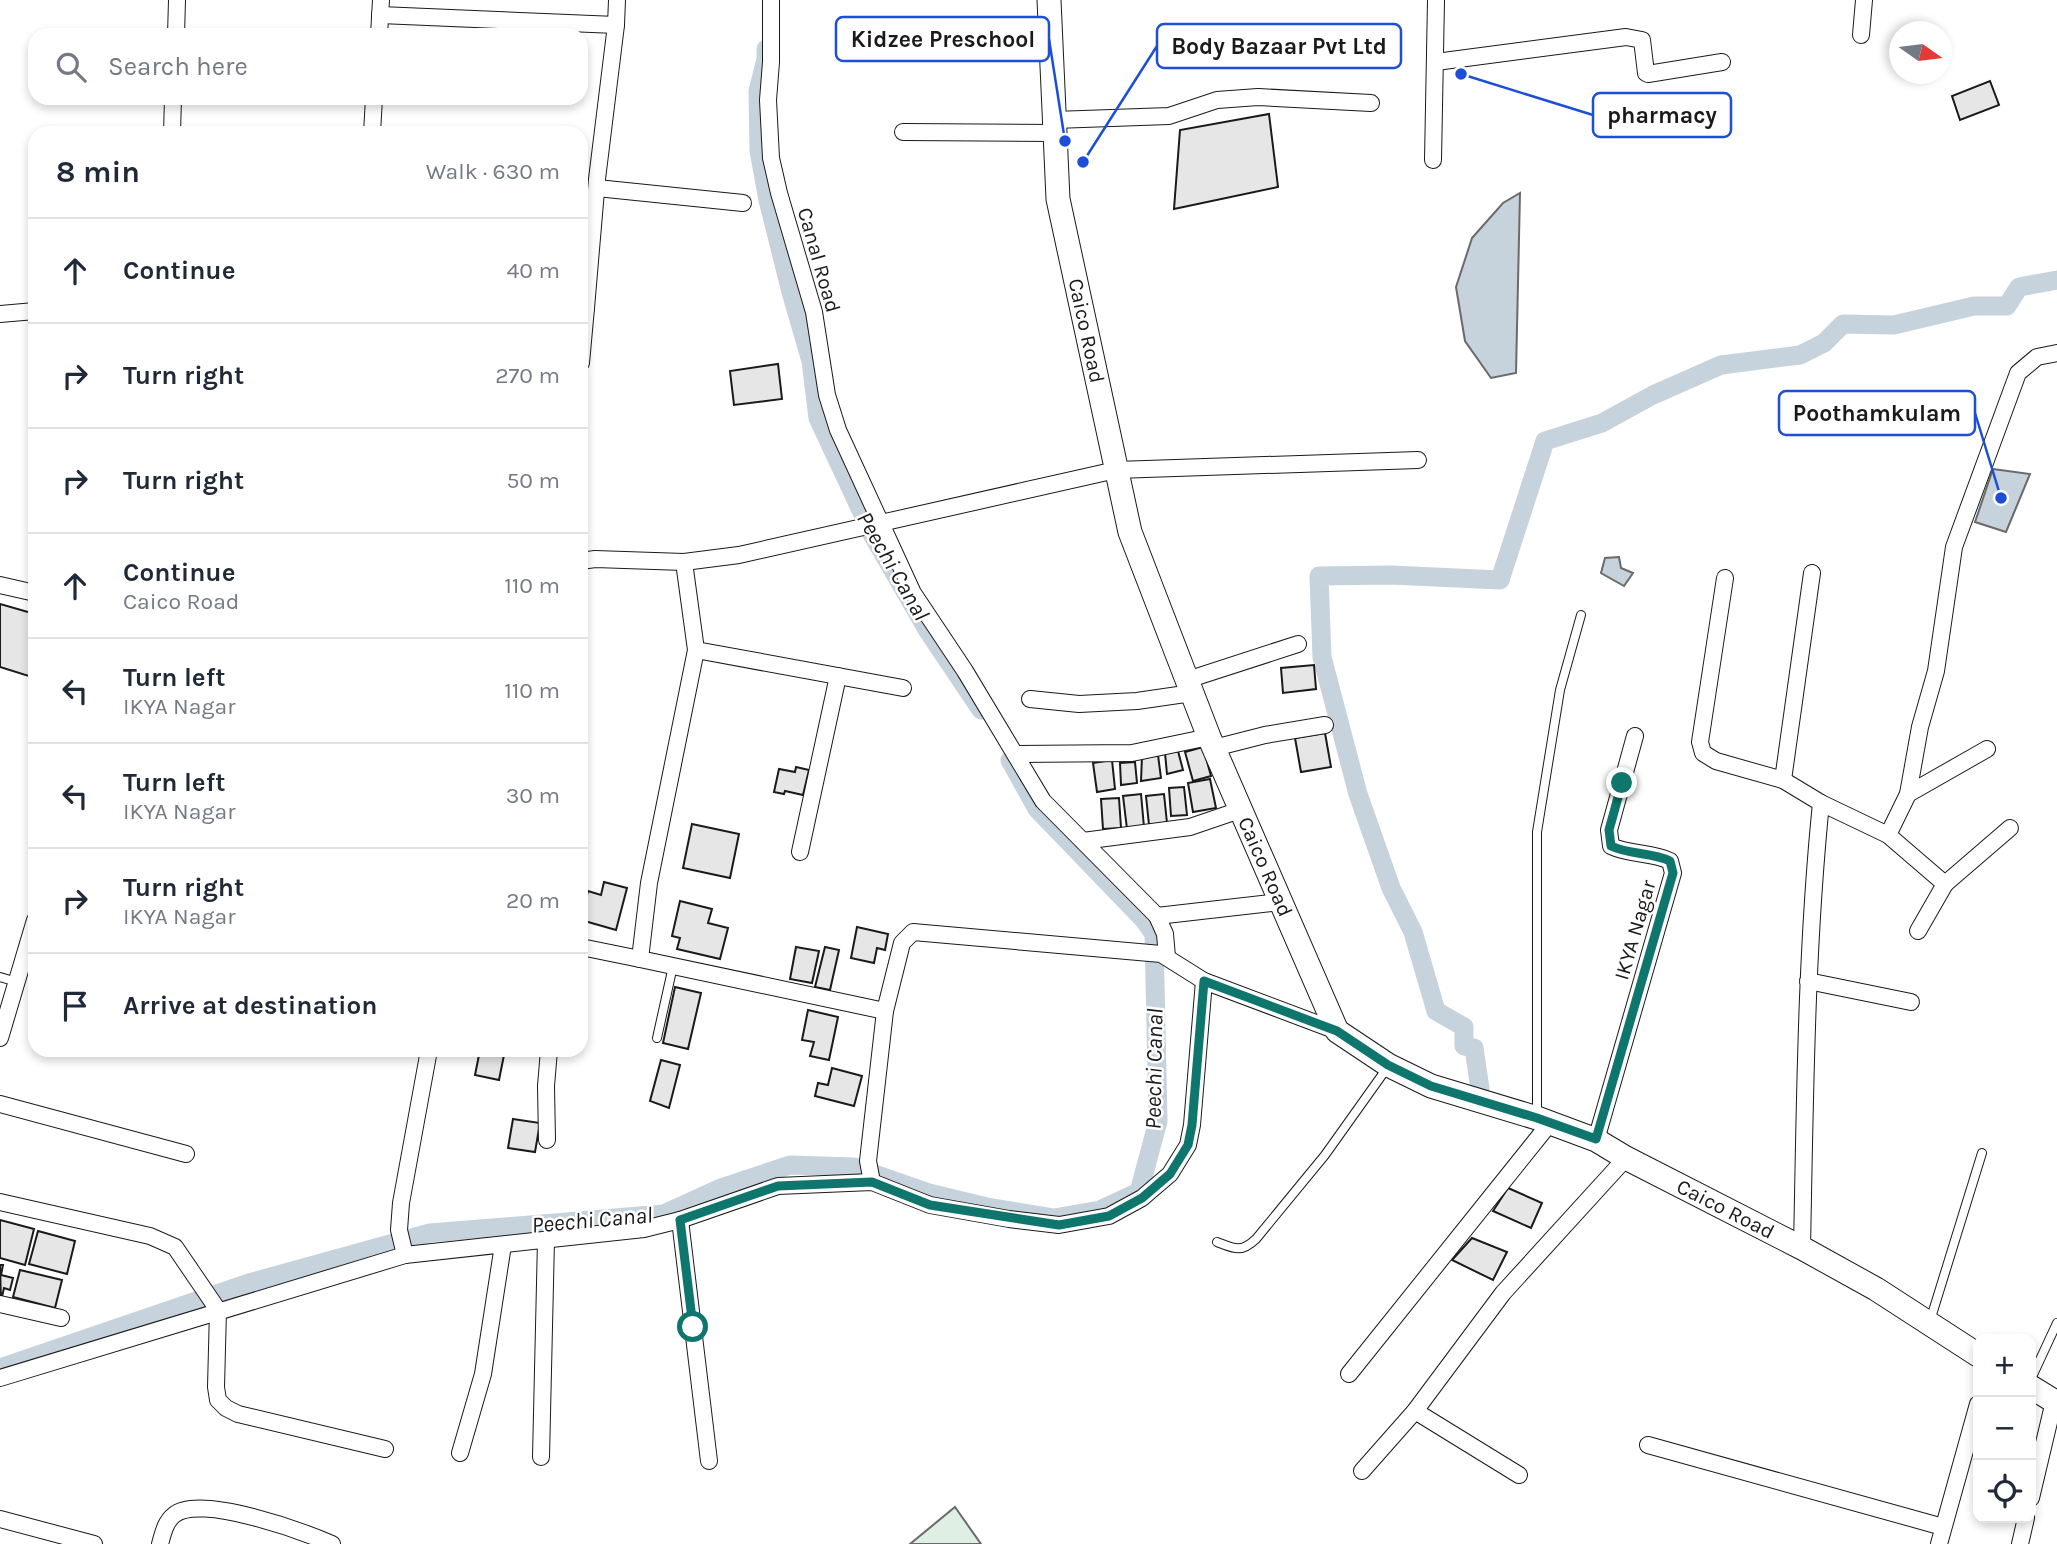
<!DOCTYPE html>
<meta charset="utf-8">
<style>
body{margin:0;font-family:Karla,sans-serif;background:#f2f2f3;color:#1f2937}
.controls{position:absolute;right:21px;bottom:21px;display:grid;overflow:hidden;border-radius:14px;box-shadow:0 4px 10px #0003}
.controls button{width:63px;height:63px;display:grid;place-items:center;padding:0;border:0;border-bottom:2px solid #e0e1e3;background:#fff;color:#1f2937;font:35px sans-serif}
.compass{position:absolute;left:1889px;top:21px;width:63px;height:63px;border-radius:50%;background:#fff;box-shadow:0 4px 10px #0003;rotate:104deg}
.stop{position:absolute;width:21px;height:21px;margin:-16px;border:5px solid #0f766e;border-radius:50%;background:#fff}
.stop.end{background:#0f766e;border-color:#fff;box-shadow:0 2px 7px #0008}
.list{margin:0;padding:0;list-style:none}
h2{display:flex;justify-content:space-between;align-items:center;height:91px;margin:0;padding:0 28px;font-size:30px}
h2 small{font-size:23px;font-weight:400;color:#747a83}
.list li{display:grid;grid-template-columns:46px 1fr auto;gap:21px;align-items:center;box-sizing:border-box;height:105px;padding:0 28px;border-top:2px solid #e0e1e3}
.list b{display:block;font-size:26px;white-space:nowrap}
.list p{margin:0;font-size:23px;white-space:nowrap;color:#747a83}
.list em{font-size:23px;font-style:normal;color:#747a83}
.icon{flex:none;width:38px;height:38px;fill:none;stroke:currentColor;stroke-width:2;stroke-linecap:round;stroke-linejoin:round}
.map{position:relative;flex:none;width:2057px;height:1544px;overflow:hidden}
.search{position:absolute;background:#fff;box-shadow:0 4px 10px #0003;left:28px;top:28px;width:560px;height:77px;display:flex;align-items:center;gap:18px;box-sizing:border-box;padding:0 24px;border-radius:21px;color:#747a83;font-size:26px}
.panel{position:absolute;background:#fff;box-shadow:0 4px 10px #0003;left:28px;top:126px;width:560px;height:931px;border-radius:21px}
.map>svg:first-child{display:block}
.green{fill:#e0efe3;stroke:#6a6a6a;stroke-width:2}
.water{fill:#c6d2dc;stroke:#6a6a6a;stroke-width:2}
.lines{fill:none;stroke-linecap:round;stroke-linejoin:round}
.canal{stroke:#c6d2dc;stroke-width:19}
.building{fill:#e6e6e6;stroke:#1a1a1a;stroke-width:2}
.lane-casing{stroke:#1a1a1a;stroke-width:10}
.street-casing{stroke:#1a1a1a;stroke-width:18}
.secondary-casing{stroke:#1a1a1a;stroke-width:25}
.lane{stroke:#fff;stroke-width:8}
.street{stroke:#fff;stroke-width:16}
.secondary{stroke:#fff;stroke-width:23}
.route{stroke:#0f766e;stroke-width:9}
.labels{text-anchor:middle;dominant-baseline:central;stroke-width:5;stroke-linejoin:round;paint-order:stroke}
.street-label{font-size:21px;fill:#1a1a1a;stroke:#fff}
.water-label{font-size:23px;font-style:italic;fill:#1a1a1a;stroke:#fff}
.leader{fill:none;stroke:#1d4ed8;stroke-width:2.5}
.callout-dot{fill:#1d4ed8;stroke:#fff;stroke-width:2.5}
.callout{fill:#fff;stroke:#1d4ed8;stroke-width:2.5}
.callout-label{font-size:23px;text-anchor:middle;font-weight:bold;fill:#1a1a1a}
</style>
<div class="map">
<svg width="2057" height="1544" viewBox="0 0 2057 1544">
<rect width="100%" height="100%" fill="#fff"/>
<polygon class="green" points="955,1507 981,1544 910,1544"/>
<g class="water">
<polygon points="1520,193 1516,373 1491,378 1465,341 1456,287 1472,238 1503,203"/>
<polygon points="1993,469 2030,474 2006,532 1975,522"/>
<polygon points="1619,557 1621,568 1633,573 1624,586 1601,573 1605,558"/>
</g>
<g class="lines">
<g class="canal">
<polyline points="766,49 766,59 758,91 759,151 768,200 791,292 811,361 818,418 872,534 928,631 981,710"/>
<polyline points="1480,1089 1474,1048 1464,1046 1464,1027 1436,1011 1413,932 1391,888 1358,794 1322,657 1319,576 1391,575 1500,580 1545,441 1602,423 1653,395 1721,365 1800,355 1824,343 1843,324 1894,325 1974,306 2007,306 2019,287 2057,280"/>
<polyline points="0,1368 249,1283 430,1233 664,1214 721,1188 790,1165 854,1167 929,1193 987,1207 1054,1218 1100,1210 1139,1192 1158,1121 1154,934 1145,921 1037,809 1010,760"/>
</g>
</g>
<g class="building">
<polygon points="1990,81 1999,105 1960,120 1952,96"/>
<polygon points="1269,114 1278,187 1174,209 1180,130"/>
<polygon points="778,364 782,399 734,405 730,371"/>
<polygon points="0,604 35,614 35,678 0,667"/>
<polygon points="1314,665 1316,689 1283,693 1281,668"/>
<polygon points="1325,733 1331,767 1301,772 1295,738"/>
<polygon points="1203,747 1211,776 1193,781 1185,752"/>
<polygon points="1178,751 1183,770 1167,774 1165,753"/>
<polygon points="1158,755 1161,778 1141,781 1142,756"/>
<polygon points="1112,760 1115,789 1097,792 1093,763"/>
<polygon points="1135,762 1137,783 1121,785 1120,763"/>
<polygon points="796,767 809,770 803,795 785,791 784,794 774,792 779,769 795,772"/>
<polygon points="1210,779 1216,808 1193,812 1188,783"/>
<polygon points="1184,787 1187,815 1171,816 1169,788"/>
<polygon points="1141,794 1144,827 1127,829 1123,796"/>
<polygon points="1164,794 1167,823 1149,825 1146,796"/>
<polygon points="1119,798 1121,828 1103,829 1101,799"/>
<polygon points="692,824 739,834 730,878 683,868"/>
<polygon points="604,882 627,888 616,930 581,920 588,891 601,895"/>
<polygon points="680,901 712,909 708,923 728,928 720,959 677,949 680,938 672,936"/>
<polygon points="857,927 888,934 885,950 877,948 874,963 851,958"/>
<polygon points="796,947 819,951 812,983 790,979"/>
<polygon points="825,947 839,950 830,990 815,987"/>
<polygon points="675,987 701,993 688,1049 663,1043"/>
<polygon points="808,1010 838,1017 829,1060 810,1056 814,1042 802,1040"/>
<polygon points="480,1050 505,1050 499,1080 475,1075"/>
<polygon points="661,1060 680,1065 669,1108 650,1101"/>
<polygon points="832,1068 862,1076 854,1106 815,1096 818,1083 828,1085"/>
<polygon points="513,1119 540,1123 535,1152 508,1148"/>
<polygon points="1508,1188 1542,1203 1531,1228 1493,1211"/>
<polygon points="0,1220 34,1229 25,1265 0,1258"/>
<polygon points="38,1231 75,1241 67,1274 29,1264"/>
<polygon points="1472,1238 1507,1252 1493,1280 1452,1260"/>
<polygon points="0,1265 3,1265 1,1275 13,1278 10,1290 4,1288 1,1301"/>
<polygon points="20,1270 62,1280 55,1308 13,1297"/>
</g>
<g class="lines">
<g class="lane-casing">
<g id="lane">
<polyline points="0,977 17,982"/>
<polyline points="657,1038 673,966"/>
<polyline points="1537,1115 1537,832 1560,690 1581,615"/>
<path d="M1217,1242C1235,1249 1241,1253 1256,1239L1325,1155L1387,1068"/>
<polyline points="1930,1321 1982,1153"/>
<polyline points="2031,1379 2057,1323"/>
</g>
</g>
<g class="street-casing">
<g id="street">
<polyline points="771,0 771,62 768,100 771,158 779,193 814,312 827,395 838,430 913,593 965,671 1043,801 1157,916 1280,902"/>
<polyline points="380,15 616,25 617,0"/>
<polyline points="176,35 177,0"/>
<polyline points="379,35 381,0"/>
<polyline points="1861,35 1864,0"/>
<polyline points="1436,62 1626,37 1642,40 1646,73 1648,74 1722,62"/>
<polyline points="1054,120 1169,116 1217,100 1258,97 1371,103"/>
<polyline points="903,132 1055,133"/>
<polyline points="172,133 173,98"/>
<polyline points="372,133 374,98"/>
<polyline points="1433,160 1436,0"/>
<polyline points="597,188 743,203"/>
<polyline points="581,308 586,308 597,179 616,25"/>
<polyline points="0,314 35,311"/>
<polyline points="581,363 586,308"/>
<polyline points="581,561 595,559 684,562 739,555 1116,470 1418,460"/>
<polyline points="684,562 696,650"/>
<polyline points="1725,578 1700,742 1703,753 1716,761 1783,780"/>
<polyline points="0,585 35,593"/>
<polyline points="1187,680 1298,644"/>
<polyline points="1030,699 1079,704 1137,701 1192,693"/>
<polyline points="1214,748 1265,735 1325,725"/>
<polyline points="1015,754 1132,753 1209,737"/>
<polyline points="1908,794 1920,727 1936,671 1954,547 2018,373 2037,357 2057,353"/>
<polyline points="1821,803 1888,835 1945,884 2010,828"/>
<polyline points="1888,835 1908,794 1987,749"/>
<polyline points="1083,841 1190,827 1240,810"/>
<polyline points="800,852 838,676"/>
<polyline points="1157,916 1165,934 1167,957"/>
<polyline points="1918,931 1945,884"/>
<polyline points="581,947 640,959"/>
<polyline points="1808,981 1911,1002"/>
<polyline points="885,1011 640,959 649,883 696,650 903,688"/>
<polyline points="0,1038 35,920"/>
<polyline points="429,1050 401,1203 399,1230 405,1255 644,1229 680,1220 778,1186 872,1182 930,1205 1009,1219 1059,1225 1109,1216 1142,1198 1170,1174 1188,1145 1192,1125 1204,981"/>
<polyline points="0,1104 186,1154"/>
<polyline points="547,1140 546,1086 549,1050"/>
<path d="M1596,1140L1673,873L1670,861C1652,852 1630,855 1611,846L1609,830L1635,736"/>
<polyline points="872,1182 868,1161 885,1011 902,943 913,932 1161,954 1204,981 1337,1031"/>
<polyline points="0,1202 150,1236 175,1247 218,1310 216,1387 218,1400 226,1408 238,1414 385,1449"/>
<polyline points="680,1220 709,1461"/>
<path d="M1802,1248C1805,1100 1806,951 1821,803L1783,780L1812,573"/>
<polyline points="0,1304 61,1318"/>
<polyline points="1349,1374 1550,1123"/>
<polyline points="0,1378 405,1255"/>
<polyline points="1415,1411 1519,1475"/>
<polyline points="1648,1445 1943,1527"/>
<polyline points="460,1453 483,1374 503,1245"/>
<polyline points="541,1457 546,1240"/>
<polyline points="1362,1471 1415,1411 1503,1293 1626,1158"/>
<polyline points="2031,1498 2054,1401"/>
<polyline points="0,1519 94,1544"/>
<path d="M160,1544C163,1534 165,1522 174,1515C199,1493 304,1532 332,1544"/>
<polyline points="1939,1544 1978,1404"/>
<polyline points="2020,1544 2026,1518"/>
</g>
</g>
<g class="secondary-casing">
<g id="secondary">
<path id="s1" d="M1049,0L1058,199L1130,532L1209,737L1337,1031L1388,1065L1431,1086L1537,1118L1596,1140L1626,1158L1802,1248L1876,1289L1978,1355"/>
<polyline points="2031,1387 2057,1403"/>
</g>
</g>
<use href="#lane" class="lane"/>
<use href="#street" class="street"/>
<use href="#secondary" class="secondary"/>
</g>
<g class="lines">
<path class="route" d="M693,1327L680,1220L778,1186L872,1182L930,1205L1059,1225L1109,1216L1142,1198L1170,1174L1188,1145L1192,1125L1204,981L1337,1031L1388,1065L1431,1086L1537,1118L1596,1139L1673,873L1670,861C1651,852 1630,855 1611,846L1609,830L1622,783"/>
</g>
<g class="labels">
<g class="street-label">
<text transform="translate(819 260) rotate(74)">Canal Road</text>
<text stroke="none"><textPath href="#s1" startOffset="334">Caico Road</textPath></text>
<text stroke="none"><textPath href="#s1" startOffset="901">Caico Road</textPath></text>
<text transform="translate(1635 930) rotate(-74)">IKYA Nagar</text>
<text stroke="none"><textPath href="#s1" startOffset="1510">Caico Road</textPath></text>
</g>
<g class="water-label">
<text transform="translate(893 566) rotate(60)">Peechi Canal</text>
<text transform="translate(1154 1069) rotate(-89)">Peechi Canal</text>
<text transform="translate(592 1220) rotate(-5)">Peechi Canal</text>
</g>
</g>
<path class="leader" d="M1065 141L1049 39M1083 162L1157 46M1461 74L1593 115M2001 498L1975 413"/>
<g class="callout-dot">
<circle cx="1065" cy="141" r="7"/>
<circle cx="1083" cy="162" r="7"/>
<circle cx="1461" cy="74" r="7"/>
<circle cx="2001" cy="498" r="7"/>
</g>
<g class="callout">
<rect x="836" y="17" width="213" height="44" rx="7"/>
<rect x="1157" y="24" width="244" height="44" rx="7"/>
<rect x="1593" y="93" width="138" height="44" rx="7"/>
<rect x="1779" y="391" width="196" height="44" rx="7"/>
</g>
<g class="callout-label">
<text x="943" y="47">Kidzee Preschool</text>
<text x="1279" y="54">Body Bazaar Pvt Ltd</text>
<text x="1662" y="123">pharmacy</text>
<text x="1877" y="421">Poothamkulam</text>
</g>
</svg>
<div class="controls">
<button>+</button>
<button>−</button>
<button><svg class="icon" aria-label="locate" viewBox="0 0 24 24"><circle cx="12" cy="12" r="6"/><path d="M12 2v4M12 18v4M2 12h4M18 12h4"/></svg></button>
</div>
<svg class="compass" viewBox="-18 -18 36 36"><path d="M0-13l5 13h-10z" fill="#e53935"/><path d="M0 13l5-13h-10z" fill="#747a83"/></svg>
<div class="stop" style="left:693px;top:1327px"></div>
<div class="stop end" style="left:1622px;top:783px"></div>
<div class="search"><svg class="icon" aria-label="search" viewBox="0 0 24 24"><circle cx="10" cy="10" r="6"/><path d="M15 15l6 6"/></svg>Search here</div>
<section class="panel">
<h2>8 min<small>Walk · 630 m</small></h2>
<ul class="list">
<li><svg class="icon" aria-label="ahead" viewBox="0 0 24 24"><path d="M12 20V5M6 11l6-6 6 6"/></svg><div><b>Continue</b></div><em>40 m</em></li>
<li><svg class="icon" aria-label="right" viewBox="0 0 24 24"><path d="M7 20v-9h11M14 6l5 5-5 5"/></svg><div><b>Turn right</b></div><em>270 m</em></li>
<li><svg class="icon" aria-label="right" viewBox="0 0 24 24"><path d="M7 20v-9h11M14 6l5 5-5 5"/></svg><div><b>Turn right</b></div><em>50 m</em></li>
<li><svg class="icon" aria-label="ahead" viewBox="0 0 24 24"><path d="M12 20V5M6 11l6-6 6 6"/></svg><div><b>Continue</b><p>Caico Road</p></div><em>110 m</em></li>
<li><svg class="icon" aria-label="left" viewBox="0 0 24 24"><path d="M17 20v-9H6M10 6l-5 5 5 5"/></svg><div><b>Turn left</b><p>IKYA Nagar</p></div><em>110 m</em></li>
<li><svg class="icon" aria-label="left" viewBox="0 0 24 24"><path d="M17 20v-9H6M10 6l-5 5 5 5"/></svg><div><b>Turn left</b><p>IKYA Nagar</p></div><em>30 m</em></li>
<li><svg class="icon" aria-label="right" viewBox="0 0 24 24"><path d="M7 20v-9h11M14 6l5 5-5 5"/></svg><div><b>Turn right</b><p>IKYA Nagar</p></div><em>20 m</em></li>
<li><svg class="icon" aria-label="arrive" viewBox="0 0 24 24"><path d="M6 21V4h12l-3 4 3 4H6"/></svg><div><b>Arrive at destination</b></div></li>
</ul>
</section>
</div>
